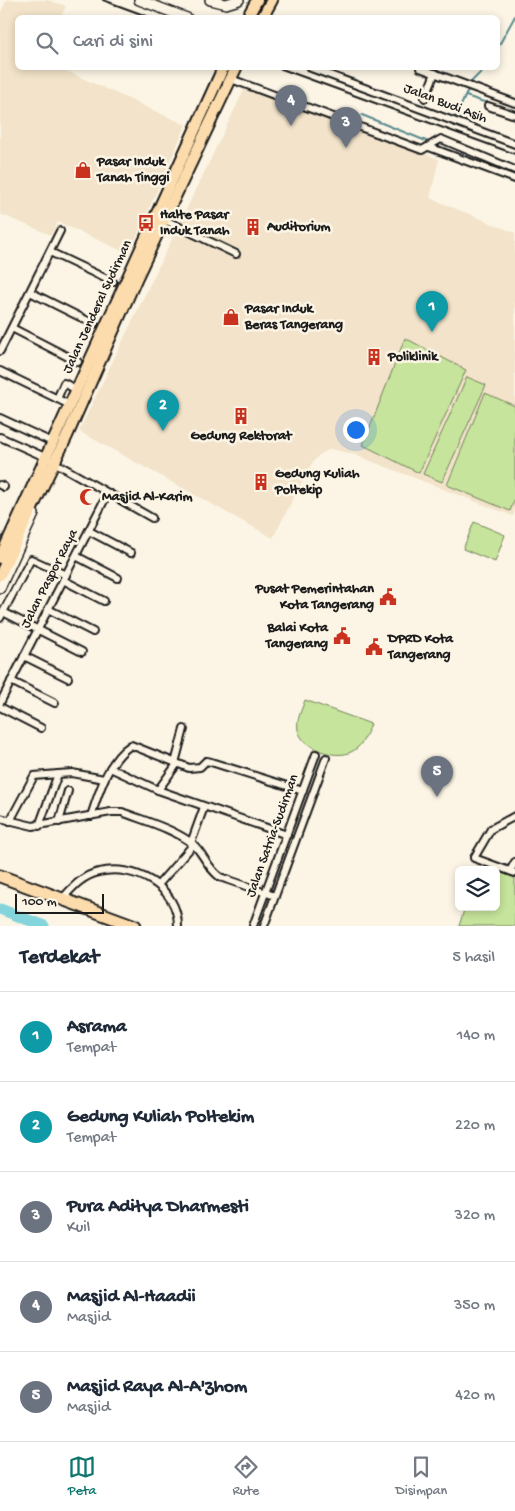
<!DOCTYPE html>
<html lang="id">
<style>
body{margin:0;font-family:"Gochi Hand",sans-serif;background:#f2f2f3;color:#1f2937}
.controls{position:absolute;right:15px;bottom:15px;display:grid;overflow:hidden;border-radius:8px;box-shadow:0 2px 8px #0003}
.controls button{width:45px;height:45px;display:grid;place-items:center;padding:0;border:0;border-bottom:1px solid #e0e1e3;background:#fff;color:#1f2937;font:25px sans-serif}
.scale{position:absolute;left:15px;bottom:12px;width:89px;box-sizing:border-box;padding-left:5px;border:2px solid #1c1c1c;border-top:0;font-size:14px;line-height:18px;white-space:nowrap;color:#1c1c1c;-webkit-text-stroke:4px #fcf5e5;paint-order:stroke}
.you{position:absolute;left:355px;top:429px;width:18px;height:18px;margin:-12px;border:4px solid #fff;border-radius:50%;background:#1a73e8;box-shadow:0 0 0 8px #1a73e833}
.badge{display:grid;place-items:center;width:32px;height:32px;border-radius:50%;background:#0f766e;color:#fff;font-size:16px;font-weight:700}
.pin{position:absolute;translate:-50% -41px;filter:drop-shadow(0 1px 2px #0008)}
.pin::after{content:'';position:absolute;top:26px;width:18px;height:15px;background:inherit;clip-path:polygon(0 0,100% 0,50% 100%)}
.list{margin:0;padding:0;list-style:none}
h2{display:flex;justify-content:space-between;align-items:center;height:65px;margin:0;padding:0 20px;font-size:21px}
h2 small{font-size:16px;font-weight:400;color:#747a83}
.list li{display:grid;grid-template-columns:32px 1fr auto;gap:15px;align-items:center;box-sizing:border-box;height:90px;padding:0 20px;border-top:1px solid #e0e1e3}
.list b{display:block;font-size:19px;white-space:nowrap}
.list p{margin:0;font-size:16px;white-space:nowrap;color:#747a83}
.list em{font-size:16px;font-style:normal;color:#747a83}
.icon{flex:none;width:28px;height:28px;fill:none;stroke:currentColor;stroke-width:2;stroke-linecap:round;stroke-linejoin:round}
.map{position:relative;flex:none;width:515px;height:926px;overflow:hidden}
.search{position:absolute;background:#fff;box-shadow:0 2px 8px #0003;left:15px;right:15px;top:15px;height:55px;display:flex;align-items:center;gap:12px;box-sizing:border-box;padding:0 18px;border-radius:8px;color:#747a83;font-size:19px}
.sheet{height:515px;background:#fff}
nav{display:flex;justify-content:space-around;align-items:center;box-sizing:border-box;height:70px;border-top:1px solid #e0e1e3;background:#fff;font-size:14px;color:#747a83}
nav a{display:grid;justify-items:center;gap:2px}
nav .on{color:#0f766e}
.map>svg:first-child{display:block}
.built{fill:#f2e3ca}
.green{fill:#c6e49b;stroke:#71805c}
.lines{fill:none;stroke-linecap:round;stroke-linejoin:round}
.stream{stroke:#5a8a8f;stroke-width:2}
.river{stroke:#83d4db;stroke-width:11}
.street-casing{stroke:#1c1c1c;stroke-width:10}
.secondary-casing{stroke:#1c1c1c;stroke-width:12}
.primary-casing{stroke:#1c1c1c;stroke-width:14}
.highway-casing{stroke:#1c1c1c;stroke-width:15}
.street{stroke:#fcf5e5;stroke-width:6}
.secondary{stroke:#fcf5e5;stroke-width:9}
.primary{stroke:#fcdcac;stroke-width:10}
.highway{stroke:#fcdcac;stroke-width:11}
.rail{stroke:#1c1c1c;stroke-width:2}
.labels{text-anchor:middle;dominant-baseline:central;stroke-width:5;stroke-linejoin:round;paint-order:stroke}
.street-label{font-size:14px;fill:#1c1c1c;stroke:#fcf5e5}
.poi-label{font-size:14px;font-weight:bold;fill:#1c1c1c;stroke:#fcf5e5;text-anchor:start}
</style>
<div class="map">
<svg width="515" height="926" viewBox="0 0 515 926">
<rect width="100%" height="100%" fill="#fcf5e5"/>
<filter id="ink" filterUnits="userSpaceOnUse"><feTurbulence type="fractalNoise" baseFrequency=".02" numOctaves="2"/><feDisplacementMap in="SourceGraphic" scale="10" xChannelSelector="R" yChannelSelector="G"/><feConvolveMatrix kernelMatrix="1 2 1 2 8 2 1 2 1" color-interpolation-filters="sRGB"/></filter>
<g filter="url(#ink)">
<g class="built">
<polygon points="7,0 47,0 66,6 61,17 18,18 18,68 60,68 186,125 129,254 58,222 51,235 0,214 0,14"/>
<polygon points="245,88 284,100 439,159 430,198 515,233 515,511 513,516 350,453 330,449 319,455 310,466 273,538 79,431"/>
</g>
<g class="green">
<polygon points="405,338 466,370 419,473 363,445"/>
<polygon points="467,377 486,385 442,482 423,474"/>
<polygon points="485,393 515,406 515,498 510,511 447,485"/>
<polygon points="474,522 505,535 495,562 463,549"/>
<path d="M305,700L371,724C366,735 362,747 351,752C335,760 302,748 298,730C296,720 302,709 305,700Z"/>
<polygon points="496,871 515,878 515,926 459,926 465,907 496,907"/>
</g>
<g class="lines">
<g class="stream">
<polyline points="498,47 515,16"/>
<polyline points="466,96 490,104"/>
<polyline points="497,106 515,111"/>
<polyline points="362,115 431,143"/>
<polyline points="455,119 472,81 485,68"/>
<polyline points="435,145 515,175"/>
</g>
<polyline class="river" points="0,909 44,926"/>
<g class="street-casing">
<g id="street">
<polyline points="311,68 515,144"/>
<polyline points="420,68 515,103"/>
<polyline points="231,79 422,150 441,139 515,170"/>
<polyline points="425,98 435,73"/>
<polyline points="488,106 515,115"/>
<polyline points="429,147 515,179"/>
<polyline points="165,220 236,254"/>
<polyline points="50,252 113,282"/>
<polyline points="30,292 94,324"/>
<polyline points="12,328 78,362"/>
<polyline points="0,351 60,231"/>
<polyline points="0,371 68,404"/>
<polyline points="57,399 64,383 75,389"/>
<polyline points="0,418 52,442"/>
<polyline points="0,437 45,457 152,518"/>
<polyline points="0,485 4,487"/>
<polyline points="89,531 131,553"/>
<polyline points="76,556 118,578"/>
<polyline points="63,580 104,601"/>
<polyline points="48,609 93,632"/>
<polyline points="3,612 82,652"/>
<polyline points="0,618 31,559 66,575"/>
<polyline points="24,656 68,678"/>
<polyline points="11,681 55,703"/>
<polyline points="0,703 108,493"/>
<polyline points="0,707 41,728"/>
<polyline points="175,763 184,729"/>
<polyline points="110,768 158,790 287,835"/>
<polyline points="58,774 72,773 104,779"/>
<polyline points="158,790 177,764"/>
<path d="M91,816C99,792 108,760 131,745L189,768L200,767L206,761L211,762L303,791"/>
<polyline points="515,816 491,829 474,858 515,873"/>
<path d="M0,818L33,826L111,812H122C145,821 174,829 193,844C204,854 208,869 220,877L275,896"/>
<polyline points="10,821 34,776 58,774 39,826"/>
<polyline points="59,822 68,791"/>
<polyline points="191,843 204,807"/>
<polyline points="510,871 515,862"/>
<polyline points="158,885 193,845"/>
<path d="M62,899C72,888 83,875 99,872C134,864 178,886 178,926"/>
<polyline points="253,926 316,754"/>
<polyline points="264,926 326,758"/>
</g>
</g>
<g class="secondary-casing">
<g id="secondary">
<polyline points="139,0 187,18"/>
<polyline points="210,0 226,4 239,0"/>
<polyline points="0,588 34,514"/>
</g>
</g>
<g class="primary-casing">
<g id="primary">
<polyline points="247,18 257,0"/>
<polyline points="262,18 272,0"/>
<polyline points="0,558 223,68"/>
<polyline points="0,575 67,436 137,277 236,68"/>
</g>
</g>
<g class="highway-casing">
<polyline id="highway" points="0,876 135,926"/>
</g>
<use href="#street" class="street"/>
<use href="#secondary" class="secondary"/>
<use href="#primary" class="primary"/>
<use href="#highway" class="highway"/>
<g class="rail">
<polyline points="103,0 152,18"/>
<polyline points="279,68 515,154"/>
</g>
</g>
</g>
<defs>
<g id="shop-bare" transform="scale(1.35)"><path d="M-5-2.5h2.3a2.7 3.5 0 0 1 5.4 0H5L5.5 6h-11ZM-1.5-2.5h3a1.5 2.3 0 0 0-3 0Z" fill="#c8321e" stroke="#fcf5e5" stroke-width="2.5" paint-order="stroke"/></g>
<g id="bus-bare" transform="scale(1.35)"><path d="M-5-6H5V4H4V6H2V4H-2V6H-4V4H-5ZM-3.5-4V0h7V-4ZM-3.5 1.2v1.5H-2V1.2ZM2 1.2v1.5H3.5V1.2Z" fill="#c8321e" stroke="#fcf5e5" stroke-width="2.5" paint-order="stroke"/></g>
<g id="building-bare" transform="scale(1.35)"><path d="M-4-6H4V6H1V3H-1V6H-4ZM-2.5-4.3h1.7v1.8h-1.7ZM.8-4.3h1.7v1.8H.8ZM-2.5-1h1.7V.8h-1.7ZM.8-1h1.7V.8H.8Z" fill="#c8321e" stroke="#fcf5e5" stroke-width="2.5" paint-order="stroke"/></g>
<g id="mosque-bare" transform="scale(1.35)"><path d="M3.5-4.9A6 6 0 1 0 3.5 4.9A5 5 0 1 1 3.5-4.9Z" fill="#c8321e" stroke="#fcf5e5" stroke-width="2.5" paint-order="stroke"/></g>
<g id="civic-bare" transform="scale(1.35)"><path d="M-.6-6.5H3V-4.5H.6V-3L4-1V1h2V6H-6V1h2V-1L-.6-3ZM-1.2 2.5V6h2.4V2.5Z" fill="#c8321e" stroke="#fcf5e5" stroke-width="2.5" paint-order="stroke"/></g>
</defs>
<g fill-rule="evenodd">
<use href="#shop-bare" x="83" y="170"/>
<use href="#bus-bare" x="146" y="223"/>
<use href="#building-bare" x="253" y="227"/>
<use href="#shop-bare" x="231" y="317"/>
<use href="#building-bare" x="374" y="357"/>
<use href="#building-bare" x="241" y="416"/>
<use href="#building-bare" x="261" y="482"/>
<use href="#mosque-bare" x="88" y="497"/>
<use href="#civic-bare" x="388" y="597"/>
<use href="#civic-bare" x="342" y="636"/>
<use href="#civic-bare" x="374" y="647"/>
</g>
<g class="labels">
<g class="street-label">
<text transform="translate(445 104) rotate(21)">Jalan Budi Asih</text>
<text transform="translate(98 307) rotate(-65)">Jalan Jenderal Sudirman</text>
<text transform="translate(50 579) rotate(-63)">Jalan Paspor Raya</text>
<text transform="translate(273 836) rotate(-70)">Jalan Satria-Sudirman</text>
</g>
<g class="poi-label">
<text x="97" y="162">Pasar Induk<tspan x="97" dy="16">Tanah Tinggi</tspan></text>
<text x="160" y="215">Halte Pasar<tspan x="160" dy="16">Induk Tanah</tspan></text>
<text x="267" y="227">Auditorium</text>
<text x="245" y="309">Pasar Induk<tspan x="245" dy="16">Beras Tangerang</tspan></text>
<text x="388" y="357">Poliklinik</text>
<text x="241" y="436" text-anchor="middle">Gedung Rektorat</text>
<text x="275" y="474">Gedung Kuliah<tspan x="275" dy="16">Poltekip</tspan></text>
<text x="102" y="497">Masjid Al-Karim</text>
<text x="374" y="589" text-anchor="end">Pusat Pemerintahan<tspan x="374" dy="16">Kota Tangerang</tspan></text>
<text x="328" y="628" text-anchor="end">Balai Kota<tspan x="328" dy="16">Tangerang</tspan></text>
<text x="388" y="639">DPRD Kota<tspan x="388" dy="16">Tangerang</tspan></text>
</g>
</g>
</svg>
<div class="controls">
<button><svg class="icon" aria-label="layers" viewBox="0 0 24 24"><path d="M12 4l9 5-9 5-9-5zM3 14l9 5 9-5"/></svg></button>
</div>
<div class="scale">100 m</div>
<div class="you"></div>
<div class="pin badge" style="left:432px;top:332px;background:#0f9aa8">1</div>
<div class="pin badge" style="left:163px;top:431px;background:#0f9aa8">2</div>
<div class="pin badge" style="left:346px;top:148px;background:#6b7280">3</div>
<div class="pin badge" style="left:291px;top:126px;background:#6b7280">4</div>
<div class="pin badge" style="left:437px;top:797px;background:#6b7280">5</div>
<div class="search"><svg class="icon" aria-label="search" viewBox="0 0 24 24"><circle cx="10" cy="10" r="6"/><path d="M15 15l6 6"/></svg>Cari di sini</div>
</div>
<section class="sheet">
<h2>Terdekat<small>5 hasil</small></h2>
<ul class="list">
<li><span class="badge" style="background:#0f9aa8">1</span><div><b>Asrama</b><p>Tempat</p></div><em>140 m</em></li>
<li><span class="badge" style="background:#0f9aa8">2</span><div><b>Gedung Kuliah Poltekim</b><p>Tempat</p></div><em>220 m</em></li>
<li><span class="badge" style="background:#6b7280">3</span><div><b>Pura Aditya Dharmesti</b><p>Kuil</p></div><em>320 m</em></li>
<li><span class="badge" style="background:#6b7280">4</span><div><b>Masjid Al-Haadii</b><p>Masjid</p></div><em>350 m</em></li>
<li><span class="badge" style="background:#6b7280">5</span><div><b>Masjid Raya Al-A'zhom</b><p>Masjid</p></div><em>420 m</em></li>
</ul>
</section>
<nav>
<a class="on"><svg class="icon" aria-label="map" viewBox="0 0 24 24"><path d="M3 6l6-2 6 2 6-2v14l-6 2-6-2-6 2zM9 4v14M15 6v14"/></svg>Peta</a>
<a><svg class="icon" aria-label="directions" viewBox="0 0 24 24"><path d="M12 3l9 9-9 9-9-9zM9 14v-3h6M13 9l2 2-2 2"/></svg>Rute</a>
<a><svg class="icon" aria-label="saved" viewBox="0 0 24 24"><path d="M7 4h10v16l-5-4-5 4z"/></svg>Disimpan</a>
</nav>
